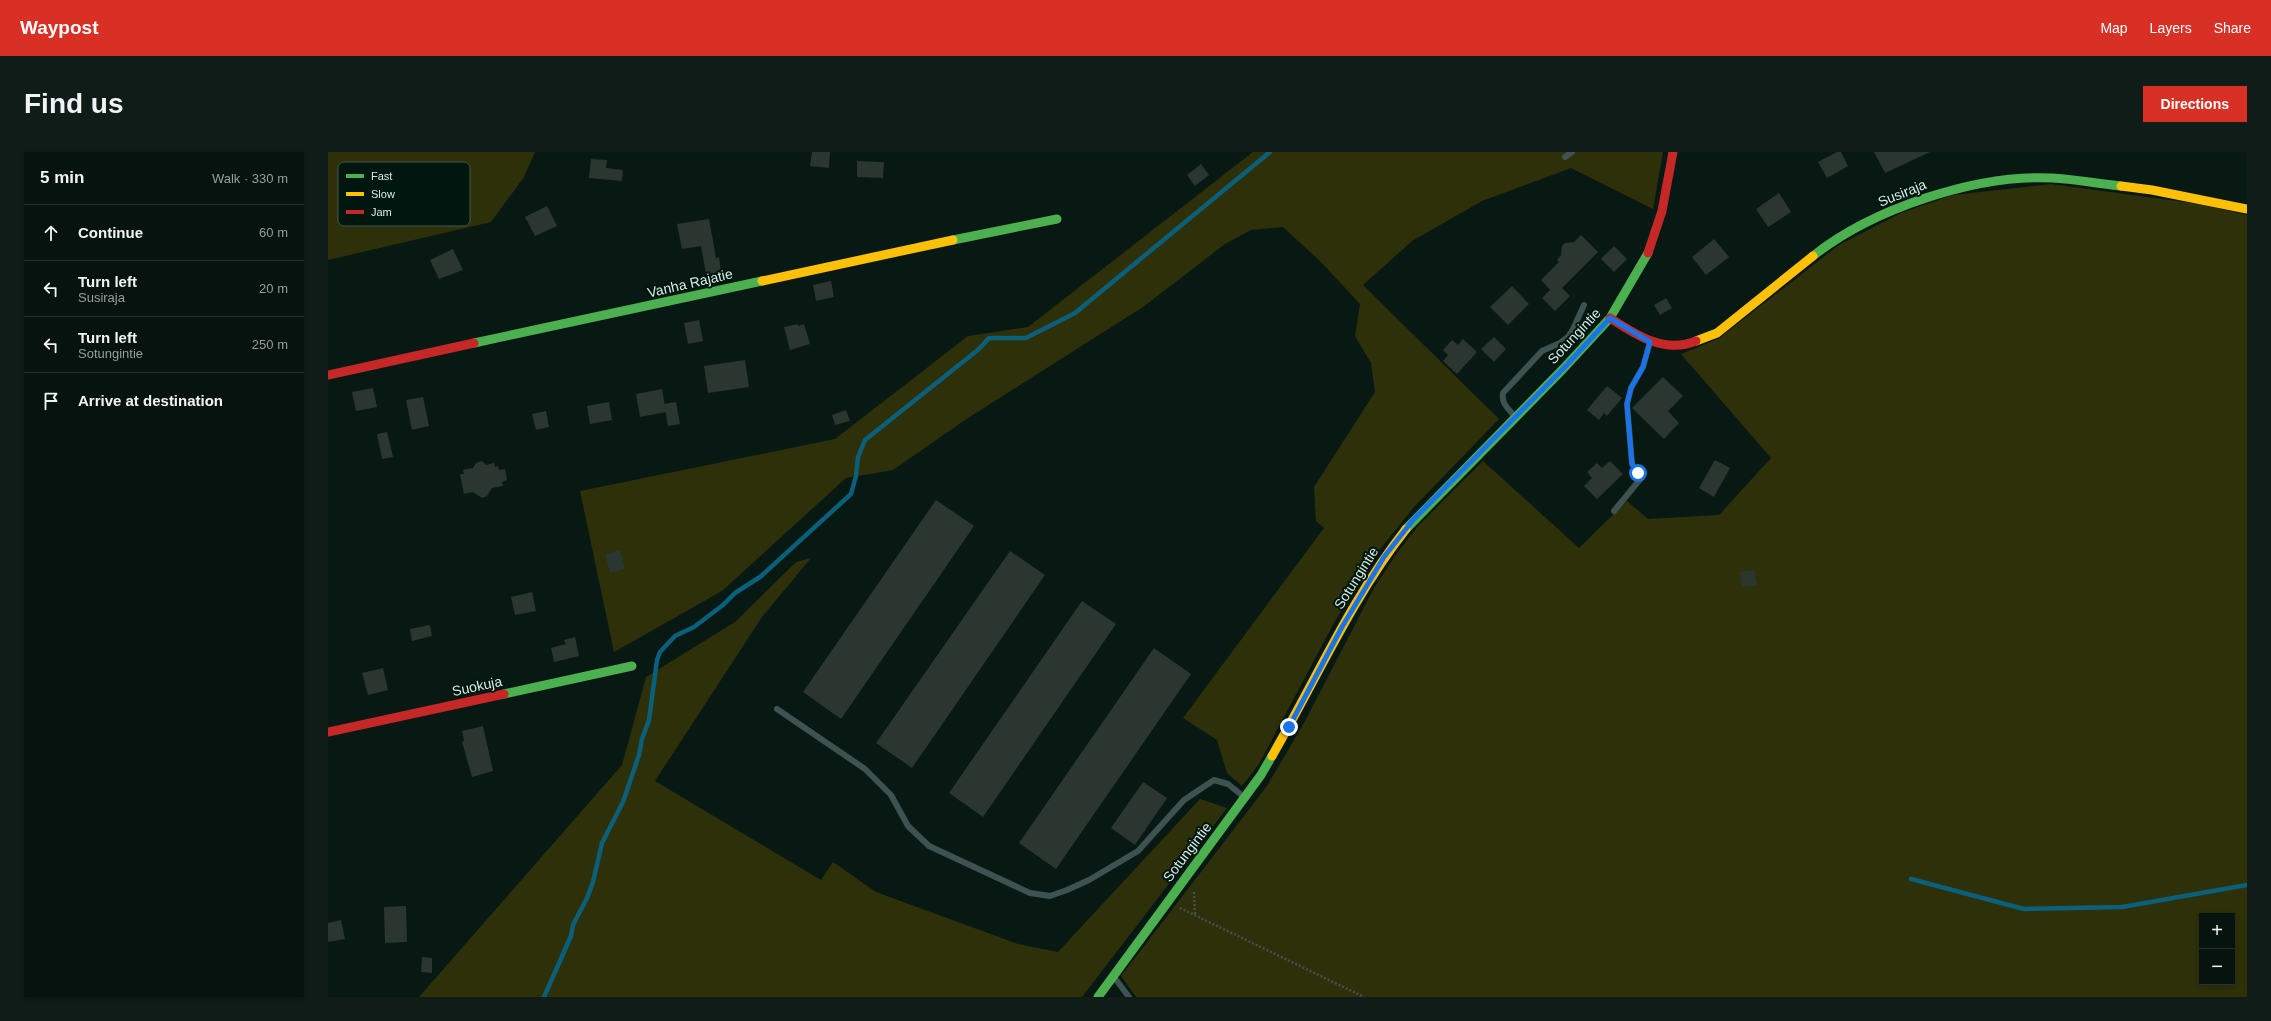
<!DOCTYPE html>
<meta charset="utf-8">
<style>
body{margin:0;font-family:Helvetica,sans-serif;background:#0f1c18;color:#f1f3f6}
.controls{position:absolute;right:12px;bottom:12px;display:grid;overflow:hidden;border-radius:0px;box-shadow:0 2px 6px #0003}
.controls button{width:36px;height:36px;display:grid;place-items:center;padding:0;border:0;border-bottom:1px solid #27322f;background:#06130f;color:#f1f3f6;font:20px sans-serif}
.stop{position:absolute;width:12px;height:12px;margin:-9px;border:3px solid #1a73e8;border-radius:50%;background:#fff}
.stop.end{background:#1a73e8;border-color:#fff;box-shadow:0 1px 4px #0008}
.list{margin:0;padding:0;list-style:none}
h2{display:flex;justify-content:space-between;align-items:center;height:52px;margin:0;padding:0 16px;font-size:17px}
h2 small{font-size:13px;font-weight:400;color:#989e9e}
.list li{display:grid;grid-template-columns:26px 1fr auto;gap:12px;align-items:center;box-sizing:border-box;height:56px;padding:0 16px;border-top:1px solid #27322f}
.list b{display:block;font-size:15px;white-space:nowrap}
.list p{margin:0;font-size:13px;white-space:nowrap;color:#989e9e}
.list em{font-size:13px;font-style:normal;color:#989e9e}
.icon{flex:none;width:22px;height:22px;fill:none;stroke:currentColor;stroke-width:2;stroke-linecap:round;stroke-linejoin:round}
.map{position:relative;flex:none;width:1919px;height:845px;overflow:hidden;border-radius:0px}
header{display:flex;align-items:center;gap:24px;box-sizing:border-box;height:56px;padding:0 20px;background:#d93025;color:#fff}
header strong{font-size:19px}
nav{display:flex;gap:22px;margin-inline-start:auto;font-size:14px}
.intro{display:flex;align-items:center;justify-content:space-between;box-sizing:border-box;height:96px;padding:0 24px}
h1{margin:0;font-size:28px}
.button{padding:10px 18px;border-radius:0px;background:#d93025;color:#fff;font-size:14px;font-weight:700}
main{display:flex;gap:24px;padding:0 24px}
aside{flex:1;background:#06130f;border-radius:0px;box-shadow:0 2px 6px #0003}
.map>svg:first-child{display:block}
.green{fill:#2e300a;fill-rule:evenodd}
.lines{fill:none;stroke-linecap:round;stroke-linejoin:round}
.stream{stroke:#0a5f7b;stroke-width:4.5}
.building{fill:#2a362f}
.path{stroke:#405150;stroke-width:2.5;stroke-dasharray:2 2;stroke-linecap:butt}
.lane{stroke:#3d5251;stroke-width:6}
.fast{stroke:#4caf50;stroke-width:9}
.slow{stroke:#ffc107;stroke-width:9}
.jam{stroke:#c62828;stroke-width:9}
.route{stroke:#1a73e8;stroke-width:5}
.labels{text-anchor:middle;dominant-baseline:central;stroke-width:4;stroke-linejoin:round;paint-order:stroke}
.street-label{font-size:14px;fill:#d9ece4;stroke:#00170f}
.key{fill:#00170f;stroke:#41574f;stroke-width:1}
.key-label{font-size:11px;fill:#d9ece4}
</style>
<header>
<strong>Waypost</strong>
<nav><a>Map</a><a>Layers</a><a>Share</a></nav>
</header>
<div class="intro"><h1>Find us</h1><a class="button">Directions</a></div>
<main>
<aside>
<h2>5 min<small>Walk · 330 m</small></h2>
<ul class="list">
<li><svg class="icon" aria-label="ahead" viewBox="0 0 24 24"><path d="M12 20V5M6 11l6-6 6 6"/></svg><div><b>Continue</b></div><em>60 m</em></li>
<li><svg class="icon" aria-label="left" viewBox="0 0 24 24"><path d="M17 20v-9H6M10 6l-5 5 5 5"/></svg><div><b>Turn left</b><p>Susiraja</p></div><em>20 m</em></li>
<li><svg class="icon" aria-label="left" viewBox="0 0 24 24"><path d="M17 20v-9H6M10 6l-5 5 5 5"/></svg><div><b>Turn left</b><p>Sotungintie</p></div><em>250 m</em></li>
<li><svg class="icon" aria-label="arrive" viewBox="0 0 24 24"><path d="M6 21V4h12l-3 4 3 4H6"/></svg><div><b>Arrive at destination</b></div></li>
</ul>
</aside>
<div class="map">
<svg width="1919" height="845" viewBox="0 0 1919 845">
<rect width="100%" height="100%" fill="#081914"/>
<g class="green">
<polygon points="0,0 207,0 196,25 163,70 0,108"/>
<polygon points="925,0 1335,0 1325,57 1243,16 1154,49 1084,89 1035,133 1171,267 1085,356 1049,401 1007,469 931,612 914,634 899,621 889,588 855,566 996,376 988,369 986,335 1047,240 1043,211 1027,184 1032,152 993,110 955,75 923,78 897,92 815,155 637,268 565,318 518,326 394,439 286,500 252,339 507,287 640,184 700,175"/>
<path d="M1723,32L1871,52L1919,63V845H808L793,824L939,634L977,569L1046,436L1069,401L1090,374L1155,309L1251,396L1299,349L1320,367L1391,363L1443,306L1353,202L1390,187L1511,93L1573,61L1625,43ZM1874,764H1904V830H1874Z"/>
<polygon points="483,406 434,465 327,629 493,728 505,710 548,740 690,792 730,800 872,647 899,656 754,845 91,845 294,613 318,525 407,470 468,410"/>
</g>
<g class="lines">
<g class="stream">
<polyline points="1583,727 1696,757 1794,755 1919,733"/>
<polyline points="216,845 243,784 245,773 259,746 265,730 274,691 295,650 311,603 314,587 321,568 329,508 332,500 347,484 366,475 395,453 407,441 432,425 523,342 528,324 530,305 537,288 651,197 661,186 698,186 747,161 942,0"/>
</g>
</g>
<g class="building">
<polygon points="484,0 502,0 501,16 482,14"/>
<polygon points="1509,0 1513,0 1520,14 1499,26 1490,10"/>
<polygon points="1546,0 1602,0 1557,21"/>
<polygon points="263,7 279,8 278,16 295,18 294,29 261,26"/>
<polygon points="529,9 556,10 555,26 529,25"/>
<polygon points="873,12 881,23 867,34 859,23"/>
<polygon points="1451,41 1463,60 1440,75 1428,57"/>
<polygon points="219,54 229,74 207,84 197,65"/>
<polygon points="381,67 388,106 391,105 393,120 378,122 373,94 354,97 349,72"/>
<polygon points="1253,83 1270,100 1234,136 1242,144 1227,159 1214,146 1222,138 1213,128 1231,110 1229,108 1233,103 1234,94 1237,91 1246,90"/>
<polygon points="1386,87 1401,105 1378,123 1364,105"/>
<polygon points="1286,94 1299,107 1286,120 1273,107"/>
<polygon points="125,97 135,118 111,127 102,108"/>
<polygon points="503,129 506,145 488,149 485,133"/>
<polygon points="1184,134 1201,152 1180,173 1162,155"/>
<polygon points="1338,146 1344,156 1332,163 1326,153"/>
<polygon points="371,168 375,189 360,192 356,171"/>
<polygon points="470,172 470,174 476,172 482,192 462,198 456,175"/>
<polygon points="1166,185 1178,197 1166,210 1153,197"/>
<polygon points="1135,187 1149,200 1129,222 1115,209 1120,203 1115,198 1124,188 1130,193"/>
<polygon points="417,208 421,235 380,241 376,214"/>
<polygon points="1335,225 1355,244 1340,259 1351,271 1336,287 1304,256"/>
<polygon points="1279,234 1294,246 1279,264 1276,261 1271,268 1259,258"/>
<polygon points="45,236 49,255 28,259 24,240"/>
<polygon points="334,237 338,260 312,265 308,242"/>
<polygon points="95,245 101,274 84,278 78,248"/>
<polygon points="281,250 284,268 262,272 259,254"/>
<polygon points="348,250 352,272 340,274 336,252"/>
<polygon points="518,258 522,269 507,273 504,263"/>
<polygon points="218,259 221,275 208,278 204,262"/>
<polygon points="59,280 65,305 54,307 49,282"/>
<polygon points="1387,308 1402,316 1386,345 1371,336"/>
<polygon points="154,309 158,313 166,311 167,315 170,314 171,318 177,317 179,328 174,330 175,334 164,336 159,344 154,346 145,340 136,342 132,322 136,322 135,318 145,316 148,311"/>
<polygon points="1282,309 1295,322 1269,347 1256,334 1264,326 1259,320 1269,311 1274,316"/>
<polygon points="608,348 646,374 513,567 475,540"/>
<polygon points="292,398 297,417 282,421 277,402"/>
<polygon points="682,399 717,423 584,616 548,591"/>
<polygon points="1426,418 1429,433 1414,435 1412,420"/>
<polygon points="204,440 208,459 187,463 183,445"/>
<polygon points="754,449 788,472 655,665 621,641"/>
<polygon points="102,473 104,484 84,489 82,477"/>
<polygon points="247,485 251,504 226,510 223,496 238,492 236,488"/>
<polygon points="826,496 863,522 728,717 691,691"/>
<polygon points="55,516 60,538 40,543 34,521"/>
<polygon points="155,574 165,619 144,625 134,590 136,589 134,579"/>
<polygon points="815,630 839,646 807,693 783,676"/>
<polygon points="78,754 79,790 57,791 56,755"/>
<polygon points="13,768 17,787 0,790 0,771"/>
<polygon points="94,805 104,806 104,821 93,820"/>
</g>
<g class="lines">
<g class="path">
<polyline points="866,740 867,764"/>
<polyline points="852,756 1036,845"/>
</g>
<g class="lane">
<polyline points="1237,5 1244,0"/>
<path d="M1187,265C1181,257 1173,252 1175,241L1214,199L1232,191L1240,185L1245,177L1256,153"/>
<polyline points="1286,359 1314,325 1304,312 1299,252 1303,236 1315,215 1322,190"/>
<polyline points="449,557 537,617 563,643 580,674 601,694 702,741 722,744 739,738 761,728 810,699 856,648 886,628 900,632 916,645"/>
<polyline points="786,825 801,845"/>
</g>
<g class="fast">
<polyline points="625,88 729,67"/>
<path d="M1485,104C1544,57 1648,22 1724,26C1747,27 1770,32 1793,34"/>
<polyline points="146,191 434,129"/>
<polyline points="1078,377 1235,217 1282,166 1320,101"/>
<polyline points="176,542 304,514"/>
<polyline points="770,845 933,623 944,604"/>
</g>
<g class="slow">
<polyline points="1793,34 1824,38 1919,57"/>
<polyline points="434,129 625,88"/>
<polyline points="1368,189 1389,181 1485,104"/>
<path d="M944,604C988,528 1023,447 1078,377"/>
</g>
<g class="jam">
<polyline points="1320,101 1334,59 1345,0"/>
<path d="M1282,166C1308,183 1336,202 1368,189"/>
<polyline points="0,223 146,191"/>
<polyline points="0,580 176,542"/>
</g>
</g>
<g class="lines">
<polyline class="route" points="961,575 1014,475 1056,405 1085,368 1235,217 1282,166 1322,190 1315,215 1303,236 1299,252 1304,312 1310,321"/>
</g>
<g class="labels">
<g class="street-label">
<text transform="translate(1574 41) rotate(-22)">Susiraja</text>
<text transform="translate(362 131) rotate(-13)">Vanha Rajatie</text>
<text transform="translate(1246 184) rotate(-47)">Sotungintie</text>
<text transform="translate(1028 426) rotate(-58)">Sotungintie</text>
<text transform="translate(149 534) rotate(-12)">Suokuja</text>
<text transform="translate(859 700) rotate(-53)">Sotungintie</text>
</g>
</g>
<rect x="10" y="10" width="132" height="64" rx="6" class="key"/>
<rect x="18" y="22" width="18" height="4" fill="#4caf50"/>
<rect x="18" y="40" width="18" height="4" fill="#ffc107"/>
<rect x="18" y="58" width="18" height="4" fill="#c62828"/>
<g class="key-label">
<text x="43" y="28">Fast</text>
<text x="43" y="46">Slow</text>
<text x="43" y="64">Jam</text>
</g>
</svg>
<div class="controls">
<button>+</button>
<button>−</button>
</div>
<div class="stop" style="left:1310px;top:321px"></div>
<div class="stop end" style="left:961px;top:575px"></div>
</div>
</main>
